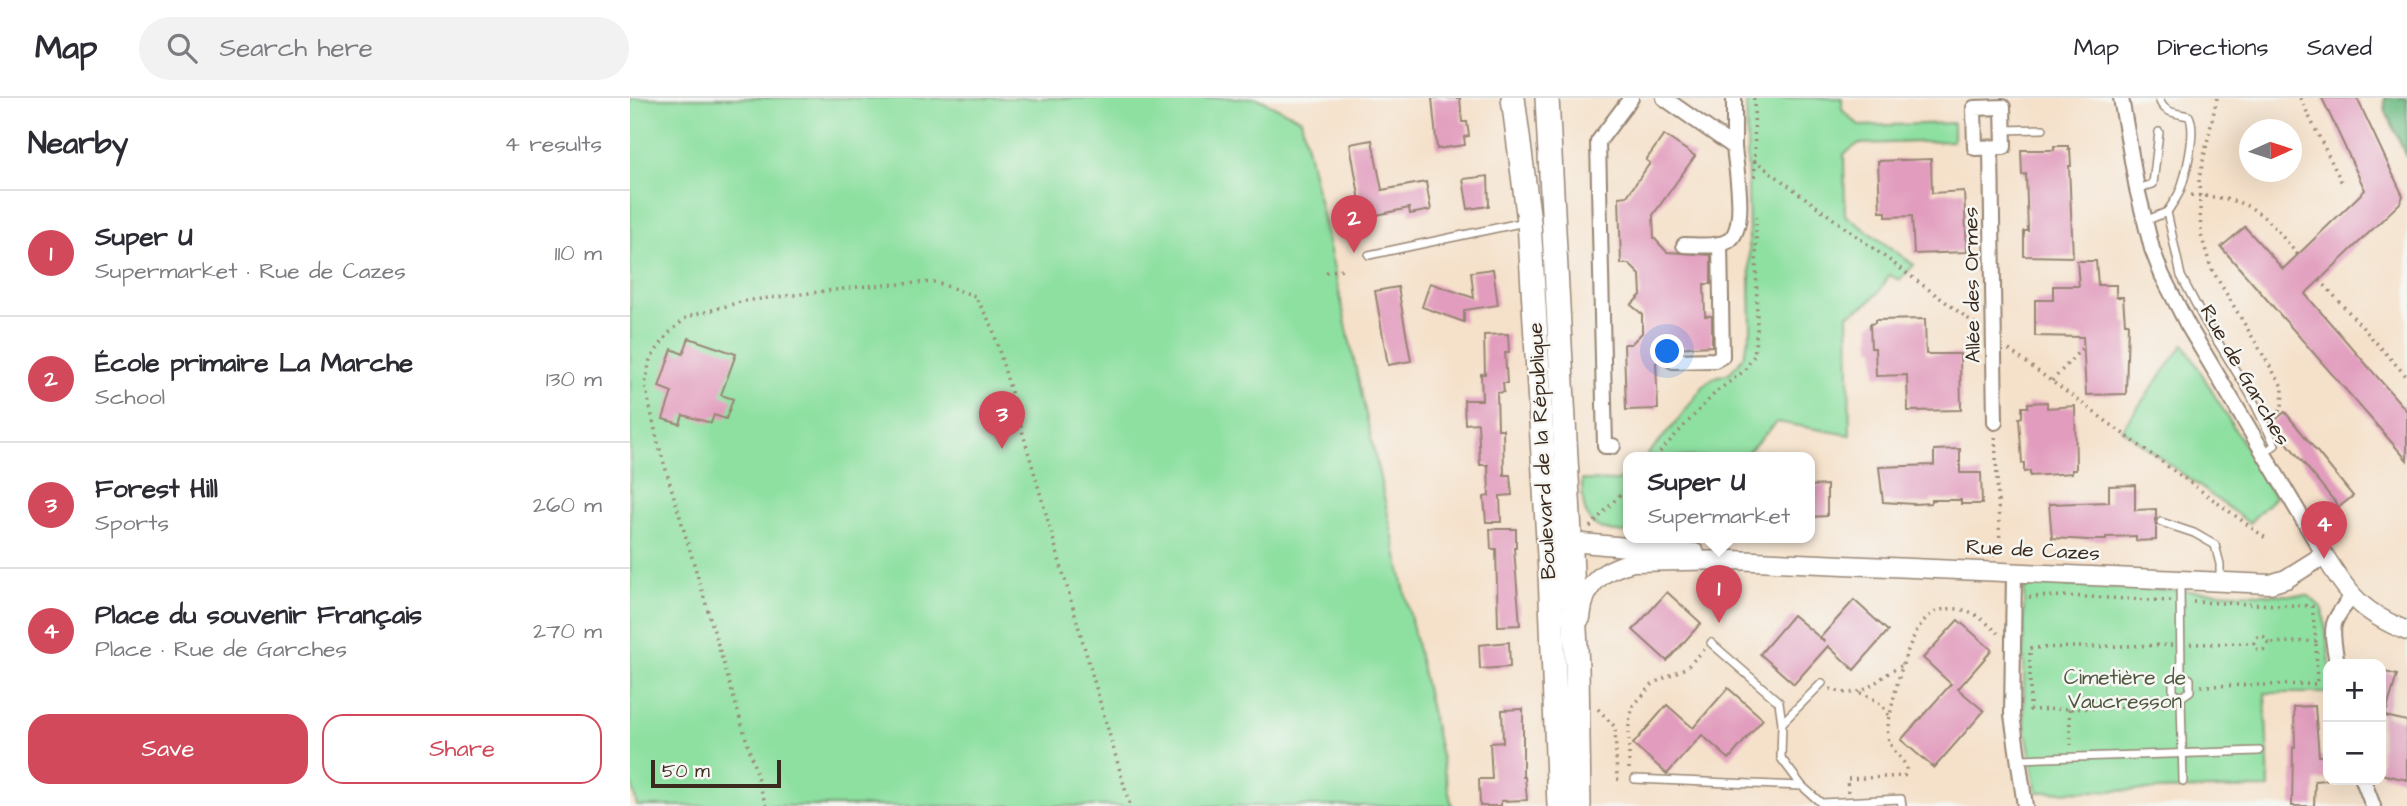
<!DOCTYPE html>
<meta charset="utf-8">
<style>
body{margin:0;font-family:"Architects Daughter",sans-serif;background:#f2f2f3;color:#2b2b33}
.controls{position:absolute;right:21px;bottom:21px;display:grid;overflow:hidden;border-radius:14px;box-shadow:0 7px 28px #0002}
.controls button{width:63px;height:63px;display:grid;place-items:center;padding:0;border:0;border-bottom:2px solid #e1e1e2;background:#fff;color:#2b2b33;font:35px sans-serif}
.compass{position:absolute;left:1609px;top:21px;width:63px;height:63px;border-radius:50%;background:#fff;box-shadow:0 7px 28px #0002;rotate:87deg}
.scale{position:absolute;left:21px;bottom:18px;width:130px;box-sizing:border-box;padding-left:7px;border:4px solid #3b2a1e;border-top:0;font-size:19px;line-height:24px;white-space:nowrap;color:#3b2a1e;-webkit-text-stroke:5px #f6f6f2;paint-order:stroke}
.you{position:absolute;left:1038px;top:254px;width:24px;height:24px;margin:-18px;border:5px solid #fff;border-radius:50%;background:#1a73e8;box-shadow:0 0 0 10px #1a73e833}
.badge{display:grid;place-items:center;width:46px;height:46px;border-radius:50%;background:#d1495b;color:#fff;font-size:23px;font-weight:700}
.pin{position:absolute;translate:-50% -58px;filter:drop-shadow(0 2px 4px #0008)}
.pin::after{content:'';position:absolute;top:37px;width:24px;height:21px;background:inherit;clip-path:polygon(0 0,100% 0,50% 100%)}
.popup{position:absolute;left:993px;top:354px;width:192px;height:91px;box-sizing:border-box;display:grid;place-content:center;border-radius:14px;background:#fff;filter:drop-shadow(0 2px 5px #0005);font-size:23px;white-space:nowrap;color:#7c7c81}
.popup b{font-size:26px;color:#2b2b33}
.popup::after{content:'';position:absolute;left:50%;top:100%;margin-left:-14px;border:14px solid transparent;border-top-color:#fff}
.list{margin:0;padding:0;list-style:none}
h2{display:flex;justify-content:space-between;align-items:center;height:91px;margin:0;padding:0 28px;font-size:30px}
h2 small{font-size:23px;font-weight:400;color:#7c7c81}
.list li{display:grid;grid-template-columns:46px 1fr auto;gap:21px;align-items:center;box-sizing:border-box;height:126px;padding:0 28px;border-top:2px solid #e1e1e2}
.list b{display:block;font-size:26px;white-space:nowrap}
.list p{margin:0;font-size:23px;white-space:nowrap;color:#7c7c81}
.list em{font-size:23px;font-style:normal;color:#7c7c81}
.actions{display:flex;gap:14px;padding:21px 28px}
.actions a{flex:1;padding:16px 0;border:2px solid #d1495b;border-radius:21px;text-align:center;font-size:24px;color:#d1495b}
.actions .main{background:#d1495b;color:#fff}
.icon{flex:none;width:38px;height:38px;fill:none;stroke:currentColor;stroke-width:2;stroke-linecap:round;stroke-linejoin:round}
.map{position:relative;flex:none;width:1777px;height:708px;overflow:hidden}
header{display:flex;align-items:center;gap:42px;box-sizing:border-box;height:98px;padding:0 35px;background:#fff;border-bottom:2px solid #e1e1e2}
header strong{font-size:33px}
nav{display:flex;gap:38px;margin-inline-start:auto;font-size:24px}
.search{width:490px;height:63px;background:#f2f2f3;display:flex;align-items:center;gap:18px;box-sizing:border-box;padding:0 24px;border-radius:38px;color:#7c7c81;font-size:26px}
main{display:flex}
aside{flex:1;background:#fff}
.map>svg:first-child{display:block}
.green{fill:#8ee0a1;stroke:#648560;stroke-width:2}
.forest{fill:#72be87;stroke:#567452;stroke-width:2}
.building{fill:#e29dbe}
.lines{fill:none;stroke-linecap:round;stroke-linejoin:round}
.service-casing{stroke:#988674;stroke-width:10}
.minor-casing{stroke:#988674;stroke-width:18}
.tertiary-casing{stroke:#988674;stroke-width:21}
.primary-casing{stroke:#988674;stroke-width:26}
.path{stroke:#988674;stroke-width:3.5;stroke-dasharray:2 5;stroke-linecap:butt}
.service{stroke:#fff;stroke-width:7}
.minor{stroke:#fff;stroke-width:14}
.tertiary{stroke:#fff;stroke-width:18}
.primary{stroke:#fff;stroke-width:23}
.labels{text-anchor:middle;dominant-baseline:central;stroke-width:5;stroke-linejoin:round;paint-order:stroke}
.street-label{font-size:21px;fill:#3b2a1e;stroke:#f6f6f2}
.park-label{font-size:21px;fill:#50583f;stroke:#f6f6f2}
</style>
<header>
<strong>Map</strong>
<div class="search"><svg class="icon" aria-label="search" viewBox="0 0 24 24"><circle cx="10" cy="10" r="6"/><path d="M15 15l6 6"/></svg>Search here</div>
<nav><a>Map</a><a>Directions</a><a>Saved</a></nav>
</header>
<main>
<aside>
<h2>Nearby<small>4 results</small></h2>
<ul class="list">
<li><span class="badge">1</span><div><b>Super U</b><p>Supermarket · Rue de Cazes</p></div><em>110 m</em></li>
<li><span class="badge">2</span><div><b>École primaire La Marche</b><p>School</p></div><em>130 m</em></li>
<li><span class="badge">3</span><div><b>Forest Hill</b><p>Sports</p></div><em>260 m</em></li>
<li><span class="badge">4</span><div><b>Place du souvenir Français</b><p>Place · Rue de Garches</p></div><em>270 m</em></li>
</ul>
<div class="actions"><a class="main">Save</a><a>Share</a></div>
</aside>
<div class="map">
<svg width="1777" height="708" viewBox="0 0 1777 708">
<rect width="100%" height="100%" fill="#f6f6f2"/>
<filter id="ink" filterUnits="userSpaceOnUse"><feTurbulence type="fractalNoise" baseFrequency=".0143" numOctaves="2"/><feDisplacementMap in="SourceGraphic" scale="14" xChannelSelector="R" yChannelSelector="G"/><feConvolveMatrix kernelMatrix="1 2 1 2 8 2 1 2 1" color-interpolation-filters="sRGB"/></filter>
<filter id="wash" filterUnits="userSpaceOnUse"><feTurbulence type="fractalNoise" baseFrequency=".00686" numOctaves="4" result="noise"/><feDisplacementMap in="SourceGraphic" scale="28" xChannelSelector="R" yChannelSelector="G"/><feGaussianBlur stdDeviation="1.57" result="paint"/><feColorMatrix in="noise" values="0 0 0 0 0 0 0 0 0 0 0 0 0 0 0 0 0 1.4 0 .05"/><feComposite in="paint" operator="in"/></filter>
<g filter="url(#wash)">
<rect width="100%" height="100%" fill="#f5e1ca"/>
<g class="green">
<polygon points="0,0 627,0 671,21 822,708 7,708 0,680"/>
<path d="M1116,0H1212V12L1230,28L1323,25V43L1228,46L1214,56L1215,117L1284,167L1270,182L1259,177C1249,197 1238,208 1218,216L1220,337L1147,324L1113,359H1015L1043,328L1075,286L1086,279L1099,275L1108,266L1114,256L1121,232Z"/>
<polygon points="1554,246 1645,399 1619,425 1492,331"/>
<path d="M998,378V435C956,433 953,420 952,382L987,383Z"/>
<polygon points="1402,486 1679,498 1693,511 1700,566 1698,595 1635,595 1639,690 1407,694 1394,621 1394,492"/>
</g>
<polygon class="forest" points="1754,0 1777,0 1777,59 1756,14"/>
<g id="blocks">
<g class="building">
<polygon points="802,0 830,0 832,24 837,24 839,38 834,39 835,47 807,51"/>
<polygon points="1692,0 1727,0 1773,98 1770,105 1675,196 1777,313 1777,362 1591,149 1615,129 1653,171 1735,92"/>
<polygon points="1034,37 1065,58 1023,117 1024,140 1037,154 1081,157 1081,186 1074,186 1075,218 1082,218 1082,248 1041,250 1026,265 1028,311 996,312 994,246 1001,246 1012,235 1012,216 1001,207 1011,197 1010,177 999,166 991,166 989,99 997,98 1020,65 1016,62"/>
<polygon points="742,42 752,92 796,84 801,112 780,116 779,110 733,120 720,46"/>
<polygon points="1424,48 1438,48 1438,51 1440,51 1441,68 1439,68 1443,159 1394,158 1394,133 1398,133 1396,76 1392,77 1391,52 1424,52"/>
<polygon points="1301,61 1302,95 1334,93 1337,154 1284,156 1282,118 1256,119 1256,114 1250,114 1248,63"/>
<polygon points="858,78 859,108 838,111 833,81"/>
<polygon points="1447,163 1466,163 1468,187 1486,187 1486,199 1493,199 1495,225 1498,225 1496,296 1456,297 1453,239 1405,238 1405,202 1423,202 1423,188 1449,188"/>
<polygon points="863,171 868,207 834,212 834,224 792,209 800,185 844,200 841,174"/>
<polygon points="768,189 781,263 758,267 745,193"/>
<polygon points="1295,221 1296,256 1330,256 1331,312 1278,313 1277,277 1246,278 1245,250 1241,250 1240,226 1245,225 1245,222"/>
<polygon points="878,236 879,255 875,255 877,285 873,285 874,294 867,295 868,331 873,331 874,377 880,377 882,397 870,398 871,424 856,424 854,399 859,398 858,367 850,367 848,325 835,326 834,302 852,302 851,276 855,276 854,237"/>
<polygon points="59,240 106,256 91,297 103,301 96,321 84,317 81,325 53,317 50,326 33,321 42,294 29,289 42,251 53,256"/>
<polygon points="1417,304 1417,310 1445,308 1446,372 1442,372 1442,375 1400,378 1400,373 1394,374 1394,365 1392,365 1389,320 1392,319 1392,309 1398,309 1398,305"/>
<polygon points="1655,314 1723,398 1709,409 1641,325"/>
<polygon points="1330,351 1330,375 1351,375 1352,406 1331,406 1331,402 1301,402 1301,405 1284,406 1253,404 1249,369 1304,367 1304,352"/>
<polygon points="1197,387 1197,418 1180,419 1180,388"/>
<polygon points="1505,387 1505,412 1526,411 1526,442 1506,443 1506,438 1476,439 1476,442 1459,442 1422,440 1419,406 1479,404 1479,388"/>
<polygon points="860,431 886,431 886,450 884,450 890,527 868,528 866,451 861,451"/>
<polygon points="1037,494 1071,525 1037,563 1003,532"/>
<polygon points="1224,502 1258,533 1224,572 1198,548 1164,586 1130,556 1163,517 1195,544 1190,540"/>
<polygon points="1328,522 1362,552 1328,591 1354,613 1304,670 1271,642 1321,586 1293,560"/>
<polygon points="879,544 880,569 850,571 849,547"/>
<polygon points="1751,573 1767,577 1755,618 1777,623 1777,682 1751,676"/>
<polygon points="1098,590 1133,621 1099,661 1072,637 1037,676 1003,646 1037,607 1063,630"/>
<polygon points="1685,608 1689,658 1695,658 1696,682 1685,683 1684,708 1662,708 1663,649 1665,649 1664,609"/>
<polygon points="893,611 893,679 895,679 897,702 871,703 871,708 850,708 849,681 862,681 860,645 873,644 872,612"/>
</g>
</g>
</g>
<g filter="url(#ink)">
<use href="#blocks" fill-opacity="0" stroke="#988674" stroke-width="2"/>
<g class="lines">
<g class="service-casing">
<g id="service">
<path d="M1529,0C1532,15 1546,15 1559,18C1567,33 1556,78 1549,95C1546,101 1541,108 1537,114"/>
<polyline points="1374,32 1413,31"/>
<polyline points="1507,91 1523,86 1529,34"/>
<polyline points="1515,123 1537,114 1551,178 1573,220 1620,296 1645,347 1634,355"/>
<polyline points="739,157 895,124"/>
<polyline points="1531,424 1564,435 1585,447 1590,466 1590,483"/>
<polyline points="1550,483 1551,576 1543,582 1543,594 1551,599 1553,683"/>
<polyline points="1081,545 1149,604 1152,625"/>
<polyline points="1551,576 1560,581 1560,593 1551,599"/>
<polyline points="1389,661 1629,653"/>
<polyline points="1005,681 1172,688 1191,705 1271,701 1272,708"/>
<polyline points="1172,688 1151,660 1152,625 1192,585"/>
</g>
</g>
<g class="minor-casing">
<g id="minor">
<path d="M1034,0L1104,49C1106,72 1118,131 1098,143C1087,150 1066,147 1054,147"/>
<polyline points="1491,0 1507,91 1522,151 1532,177 1557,226 1694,457"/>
<polygon points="1373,9 1374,49 1345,50 1344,10"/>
<polyline points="1104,49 1104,0"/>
<polyline points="1361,50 1365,324"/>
<polyline points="1043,263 1085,262 1092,258 1090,146"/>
<polyline points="983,348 975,348 968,44 1001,0"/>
<polyline points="1384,474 1382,617 1395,708"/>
<path d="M1707,566C1702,531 1697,527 1722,499"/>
<polyline points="1733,682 1743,708"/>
</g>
</g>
<g class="tertiary-casing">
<g id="tertiary">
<polyline points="929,443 1065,455"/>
<path d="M951,520C954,486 971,472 1003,464L1103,462L1640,486L1656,481L1694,457C1720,498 1731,514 1777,533"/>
</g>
</g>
<g class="primary-casing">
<g id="primary">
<polyline points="883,0 899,123 920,475 929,708"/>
<polyline points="917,0 947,569 949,708"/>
</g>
</g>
<g class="path">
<polyline points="1124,0 1125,80"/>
<polyline points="1587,0 1569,81 1571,137 1581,170 1653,290 1652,310 1644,317"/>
<polyline points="1670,0 1713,87"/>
<polyline points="1124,62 1348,228"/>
<path d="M1561,97C1623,101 1629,111 1668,157"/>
<polyline points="696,174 713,171"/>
<polyline points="1690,182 1777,279"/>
<polyline points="1379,252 1637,441"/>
<polyline points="1422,283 1453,249"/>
<polyline points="1025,359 1086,294 1114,273 1124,258 1127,231 1126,119"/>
<polyline points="960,429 998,388"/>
<polyline points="1363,458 1370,446 1365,338"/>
<polyline points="1399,499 1435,498 1541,503"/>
<polyline points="1563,504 1682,508 1686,543 1639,545"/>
<circle cx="1631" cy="545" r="7"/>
<polyline points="1560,546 1624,545"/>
<polyline points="1400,550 1542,547"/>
<polyline points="1400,555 1400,612 1539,608"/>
<polyline points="1571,588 1687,586 1686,543"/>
<path d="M1200,591C1236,604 1243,581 1271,568"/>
<path d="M1230,595C1243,599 1254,607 1260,620"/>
<polyline points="968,611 985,629 987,681 994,682"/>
<polyline points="1439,611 1441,647"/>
<polyline points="999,671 999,624 1003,608 1024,585 1057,569 1075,551"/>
<path d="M1218,694L1217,681L1274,678L1276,675C1279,659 1254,654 1258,628C1263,600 1277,534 1300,517C1309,510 1326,509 1337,513C1349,517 1359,527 1368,535"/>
<polyline points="136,708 28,345 15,287 20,261 38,236 57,219 114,203 237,188 305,184 345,198 362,228 500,708"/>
</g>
<use href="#service" class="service"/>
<use href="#minor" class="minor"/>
<use href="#tertiary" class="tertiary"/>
<use href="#primary" class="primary"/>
</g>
</g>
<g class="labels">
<g class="street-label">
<text transform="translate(1342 187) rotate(-91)">Allée des Ormes</text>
<text transform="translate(1615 277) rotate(60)">Rue de Garches</text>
<text transform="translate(912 353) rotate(-93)">Boulevard de la République</text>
<text transform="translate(1403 452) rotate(3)">Rue de Cazes</text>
</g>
<g class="park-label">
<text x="1495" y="579">Cimetière de<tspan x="1495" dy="24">Vaucresson</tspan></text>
</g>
</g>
</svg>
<div class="controls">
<button>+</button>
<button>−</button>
</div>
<svg class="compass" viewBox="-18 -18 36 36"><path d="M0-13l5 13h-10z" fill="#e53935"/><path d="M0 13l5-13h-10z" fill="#7c7c81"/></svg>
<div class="scale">50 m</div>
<div class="you"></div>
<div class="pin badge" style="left:1089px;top:525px">1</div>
<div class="popup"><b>Super U</b>Supermarket</div>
<div class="pin badge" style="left:724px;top:155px">2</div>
<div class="pin badge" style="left:372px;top:351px">3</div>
<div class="pin badge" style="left:1694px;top:461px">4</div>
</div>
</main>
